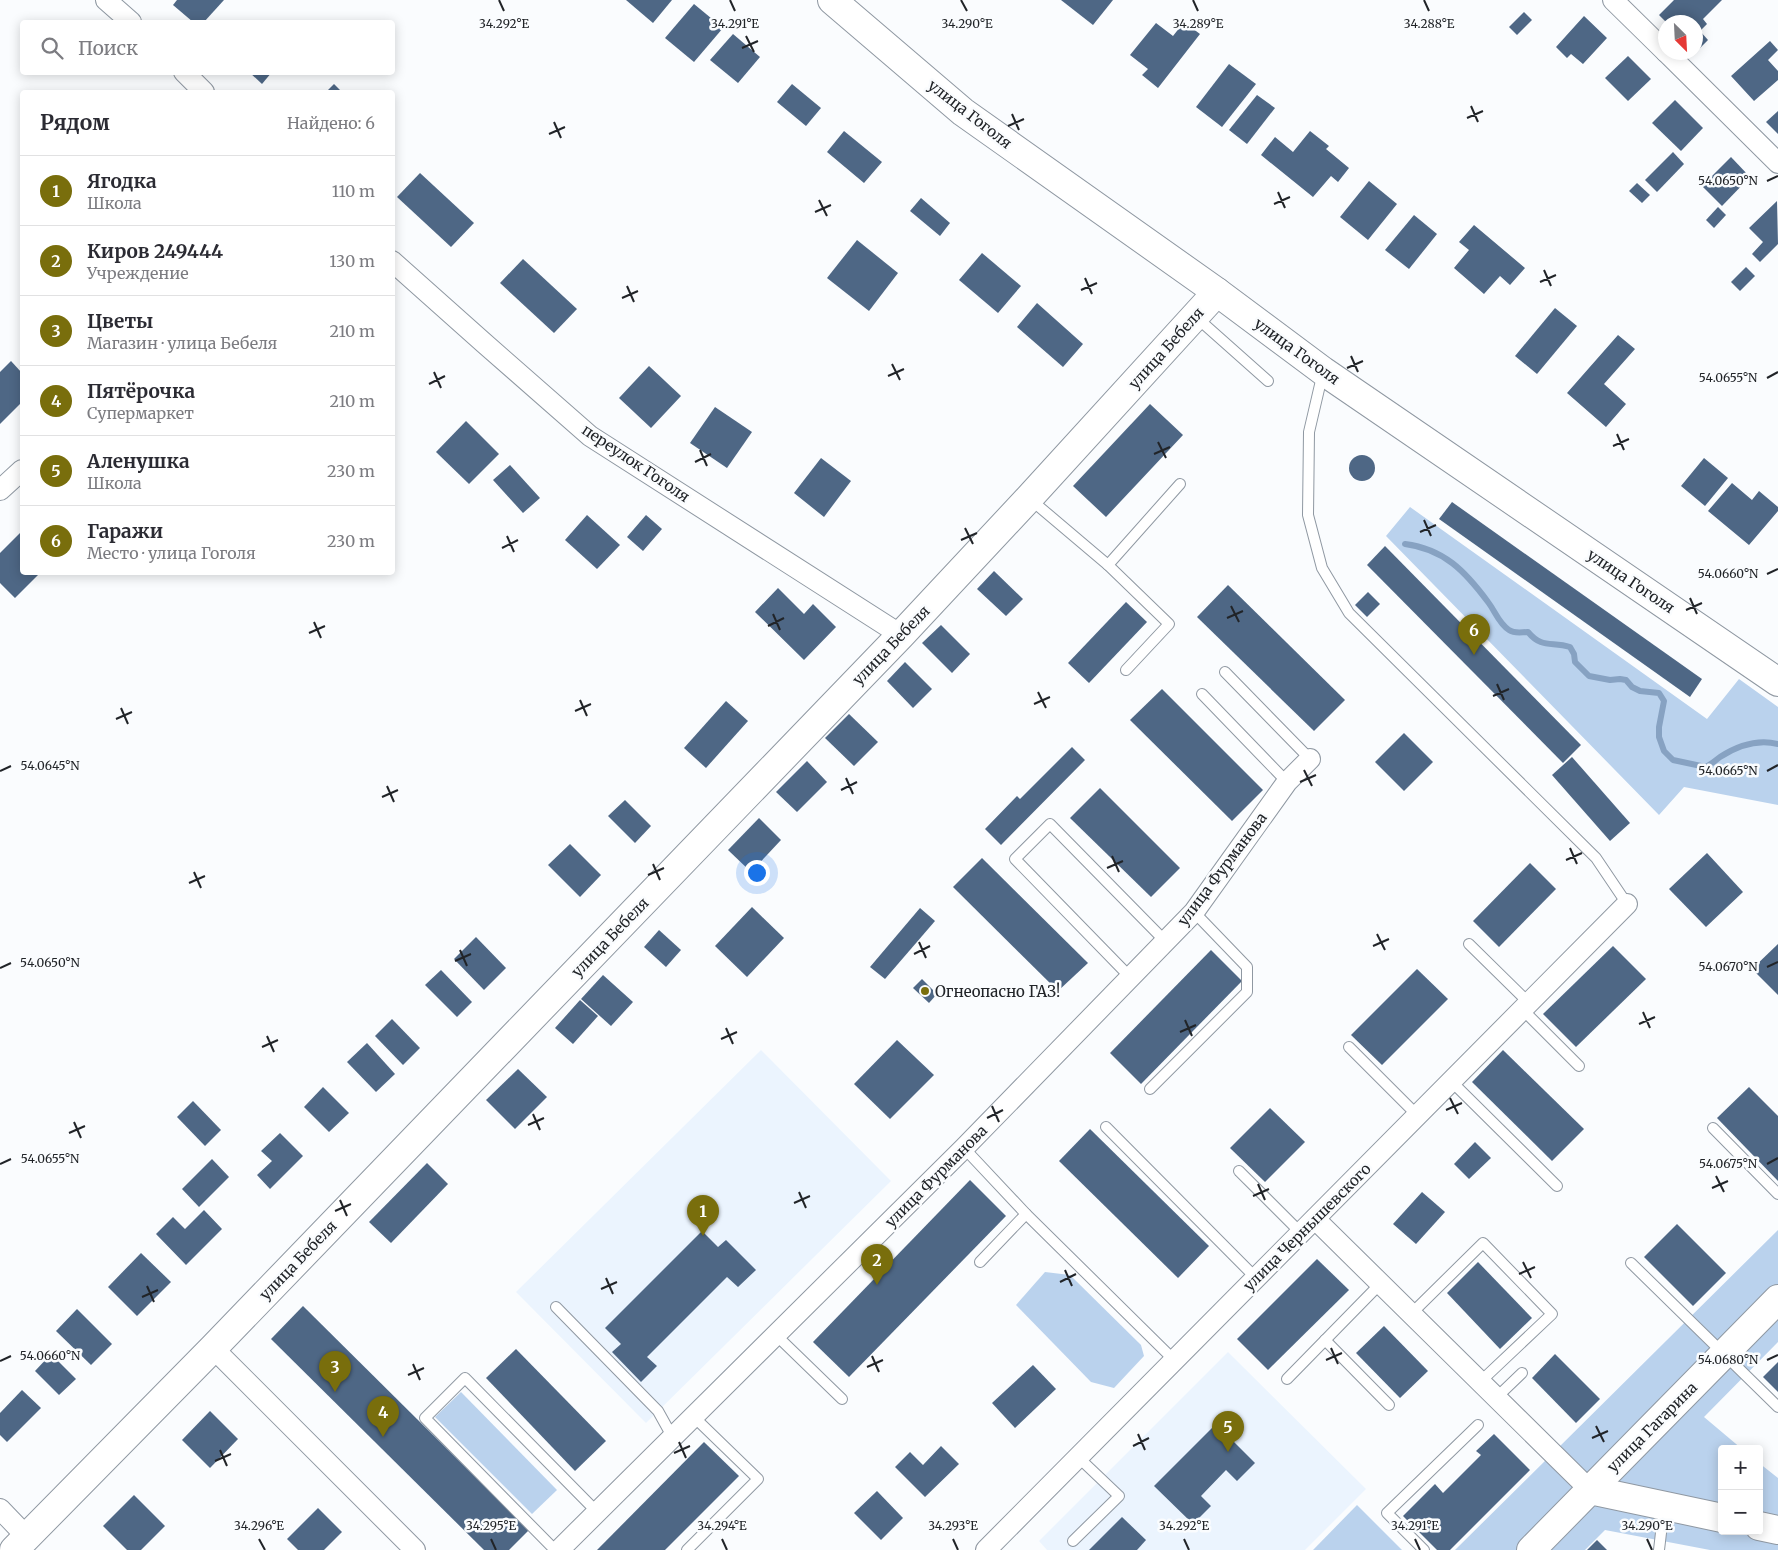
<!DOCTYPE html>
<html lang="ru">
<meta charset="utf-8">
<style>
body{margin:0;font-family:Merriweather,serif;background:#f2f2f3;color:#2b2b33}
.controls{position:absolute;right:15px;bottom:15px;display:grid;overflow:hidden;border-radius:5px;box-shadow:0 2px 12px #0003}
.controls button{width:45px;height:45px;display:grid;place-items:center;padding:0;border:0;border-bottom:1px solid #e1e1e2;background:#fff;color:#2b2b33;font:25px sans-serif}
.compass{position:absolute;left:1658px;top:15px;width:45px;height:45px;border-radius:50%;background:#fff;box-shadow:0 2px 12px #0003;rotate:156deg}
.you{position:absolute;left:756px;top:872px;width:18px;height:18px;margin:-12px;border:4px solid #fff;border-radius:50%;background:#1a73e8;box-shadow:0 0 0 8px #1a73e833}
.badge{display:grid;place-items:center;width:32px;height:32px;border-radius:50%;background:#796e0c;color:#fff;font-size:16px;font-weight:700}
.pin{position:absolute;translate:-50% -41px;filter:drop-shadow(0 1px 2px #0008)}
.pin::after{content:'';position:absolute;top:26px;width:18px;height:15px;background:inherit;clip-path:polygon(0 0,100% 0,50% 100%)}
.list{margin:0;padding:0;list-style:none}
h2{display:flex;justify-content:space-between;align-items:center;height:65px;margin:0;padding:0 20px;font-size:21px}
h2 small{font-size:16px;font-weight:400;color:#7c7c81}
.list li{display:grid;grid-template-columns:32px 1fr auto;gap:15px;align-items:center;box-sizing:border-box;height:70px;padding:0 20px;border-top:1px solid #e1e1e2}
.list b{display:block;font-size:19px;white-space:nowrap}
.list p{margin:0;font-size:16px;white-space:nowrap;color:#7c7c81}
.list em{font-size:16px;font-style:normal;color:#7c7c81}
.icon{flex:none;width:28px;height:28px;fill:none;stroke:currentColor;stroke-width:2;stroke-linecap:round;stroke-linejoin:round}
.map{position:relative;flex:none;width:1778px;height:1550px;overflow:hidden}
.search{position:absolute;background:#fff;box-shadow:0 2px 12px #0003;left:20px;top:20px;width:375px;height:55px;display:flex;align-items:center;gap:12px;box-sizing:border-box;padding:0 18px;border-radius:5px;color:#7c7c81;font-size:19px}
.panel{position:absolute;background:#fff;box-shadow:0 2px 12px #0003;left:20px;top:90px;width:375px;height:485px;border-radius:5px}
.map>svg:first-child{display:block}
.built{fill:#ebf4fe}
.green{fill:#bad2ed}
.lines{fill:none;stroke-linecap:round;stroke-linejoin:round}
.stream{stroke:#87a2c2;stroke-width:6}
.building{fill:#4e6785}
.lane-casing{stroke:#8f98a2;stroke-width:12}
.street-casing{stroke:#8f98a2;stroke-width:22}
.secondary-casing{stroke:#8f98a2;stroke-width:30}
.lane{stroke:#fff;stroke-width:10}
.street{stroke:#fff;stroke-width:20}
.secondary{stroke:#fff;stroke-width:28}
.ticks{fill:none;stroke:#212428;stroke-width:2}
.poi-dot{fill:#796e0c;stroke:#fafcfe;stroke-width:2}
.labels{text-anchor:middle;dominant-baseline:central;stroke-width:5;stroke-linejoin:round;paint-order:stroke}
.street-label{font-size:15px;fill:#212428;stroke:#fafcfe}
.poi-label{font-size:15px;fill:#212428;stroke:#fafcfe;text-anchor:start}
.ticks-label{font-size:12px;text-anchor:middle;fill:#212428;stroke:#fafcfe;stroke-width:5;stroke-linejoin:round;paint-order:stroke}
</style>
<div class="map">
<svg width="1778" height="1550" viewBox="0 0 1778 1550">
<rect width="100%" height="100%" fill="#fafcfe"/>
<g class="built">
<polygon points="761,1050 891,1181 646,1423 516,1292"/>
<polygon points="1228,1352 1366,1489 1305,1550 1047,1550 1039,1541"/>
</g>
<g class="green">
<polygon points="1410,507 1707,719 1739,679 1778,707 1778,805 1684,787 1659,815 1386,536"/>
<polygon points="1778,1230 1778,1342 1704,1417 1742,1449 1722,1449 1722,1531 1759,1531 1759,1463 1778,1478 1778,1550 1710,1550 1605,1530 1585,1550 1455,1550"/>
<polygon points="1045,1272 1070,1275 1141,1345 1144,1356 1114,1388 1091,1382 1016,1305"/>
<polygon points="461,1392 557,1490 532,1514 435,1417"/>
<polygon points="1357,1505 1402,1550 1313,1550"/>
</g>
<g class="lines">
<path class="stream" d="M1405,544C1444,549 1465,571 1488,602C1495,611 1499,624 1509,630C1515,634 1521,632 1528,632C1542,649 1552,641 1570,647L1574,654L1575,662L1589,676L1610,680L1620,679L1626,680L1632,687L1640,691L1659,693L1664,701L1659,727V737L1664,751L1673,760L1706,767C1711,764 1715,761 1720,757C1737,746 1758,739 1778,744"/>
</g>
<g class="building">
<polygon points="177,0 224,0 204,22 193,22 173,5"/>
<polygon points="626,0 672,0 653,23"/>
<polygon points="1061,0 1113,0 1093,25"/>
<polygon points="1674,0 1722,0 1703,19 1707,24 1700,31 1708,40 1696,52 1696,22 1666,22 1659,15"/>
<polygon points="694,4 723,28 694,62 665,38"/>
<polygon points="1524,12 1532,20 1517,35 1509,27"/>
<polygon points="1584,16 1607,38 1583,64 1571,54 1567,58 1556,47"/>
<polygon points="1184,22 1200,34 1158,88 1142,75 1148,69 1130,55 1156,23 1173,36"/>
<polygon points="733,34 760,57 738,83 710,60"/>
<polygon points="1770,41 1778,50 1768,60 1778,71 1778,80 1754,101 1731,76"/>
<polygon points="1628,56 1651,79 1628,101 1605,78"/>
<polygon points="1229,64 1256,84 1222,127 1196,107"/>
<polygon points="249,72 272,72 262,84"/>
<polygon points="334,84 342,92 326,92"/>
<polygon points="792,84 821,108 806,126 777,102"/>
<polygon points="1257,95 1275,108 1247,144 1229,130"/>
<polygon points="1675,100 1703,128 1681,151 1652,123"/>
<polygon points="1778,111 1778,134 1766,122"/>
<polygon points="844,131 882,162 864,183 827,152"/>
<polygon points="1310,131 1329,146 1326,149 1349,168 1338,182 1331,176 1313,197 1261,155 1275,137 1293,152"/>
<polygon points="1673,152 1684,164 1657,192 1645,180"/>
<polygon points="1731,157 1750,177 1722,206 1702,186"/>
<polygon points="420,173 474,223 451,247 397,197"/>
<polygon points="1369,181 1397,204 1368,240 1340,217"/>
<polygon points="1637,183 1650,195 1642,203 1629,191"/>
<polygon points="921,198 950,223 940,236 910,211"/>
<polygon points="1777,201 1778,244 1760,262 1752,254 1763,242 1749,228"/>
<polygon points="1718,207 1726,215 1714,228 1706,220"/>
<polygon points="1414,215 1437,234 1409,269 1385,250"/>
<polygon points="1474,225 1525,268 1510,285 1500,276 1484,294 1454,268 1469,250 1459,242"/>
<polygon points="857,240 898,273 869,311 827,278"/>
<polygon points="982,253 1021,286 998,313 959,280"/>
<polygon points="523,259 577,309 554,333 500,283"/>
<polygon points="1746,267 1755,276 1740,291 1731,282"/>
<polygon points="1037,303 1083,344 1063,367 1017,327"/>
<polygon points="1555,308 1577,326 1537,374 1515,356"/>
<polygon points="1618,335 1635,349 1604,384 1626,404 1606,427 1567,393"/>
<polygon points="11,361 22,373 22,402 0,424 0,372"/>
<polygon points="649,366 681,396 651,428 619,398"/>
<polygon points="1150,404 1183,435 1106,517 1073,486"/>
<polygon points="715,407 752,432 727,468 690,443"/>
<polygon points="466,421 499,454 469,484 436,452"/>
<circle cx="1362" cy="468" r="13"/>
<polygon points="821,458 851,481 824,517 794,493"/>
<polygon points="1704,458 1728,478 1705,506 1681,486"/>
<polygon points="510,465 540,498 523,513 493,480"/>
<polygon points="1732,483 1752,500 1759,491 1778,507 1778,511 1749,545 1708,511"/>
<polygon points="1452,502 1702,679 1690,697 1439,519"/>
<polygon points="587,515 620,545 597,569 565,540"/>
<polygon points="646,515 662,529 643,551 627,537"/>
<polygon points="22,531 22,572 41,572 15,598 0,583 0,553"/>
<polygon points="1385,546 1581,745 1563,763 1367,565"/>
<polygon points="994,571 1023,599 1006,616 977,589"/>
<polygon points="1228,585 1345,700 1314,731 1197,617"/>
<polygon points="778,588 804,614 813,604 836,627 804,660 755,612"/>
<polygon points="1368,592 1380,604 1367,617 1355,605"/>
<polygon points="1126,602 1147,622 1089,683 1068,663"/>
<polygon points="941,625 970,654 952,673 922,643"/>
<polygon points="905,662 932,689 913,708 887,681"/>
<polygon points="1162,689 1263,790 1232,821 1130,720"/>
<polygon points="726,701 748,721 706,768 684,748"/>
<polygon points="849,714 878,742 854,766 825,738"/>
<polygon points="1404,733 1433,762 1404,791 1375,762"/>
<polygon points="1072,747 1085,760 1001,845 985,829 1017,796 1020,799"/>
<polygon points="1572,757 1630,823 1610,841 1552,775"/>
<polygon points="807,761 827,782 797,812 776,792"/>
<polygon points="1100,788 1180,868 1151,897 1070,818"/>
<polygon points="625,800 651,826 635,843 608,816"/>
<polygon points="759,818 781,840 751,872 728,850"/>
<polygon points="570,844 601,875 580,897 548,865"/>
<polygon points="1707,853 1743,892 1706,927 1669,889"/>
<polygon points="982,858 1088,963 1058,991 953,887"/>
<polygon points="1530,863 1556,889 1499,947 1473,921"/>
<polygon points="752,907 784,938 747,977 715,946"/>
<polygon points="920,908 935,921 885,979 870,967"/>
<polygon points="659,930 681,950 666,967 644,947"/>
<polygon points="476,937 506,968 484,990 454,959"/>
<polygon points="1778,944 1778,995 1752,969"/>
<polygon points="1613,946 1646,979 1576,1047 1543,1014"/>
<polygon points="1211,950 1242,981 1141,1084 1110,1053"/>
<polygon points="1417,969 1448,999 1382,1065 1351,1035"/>
<polygon points="441,970 472,1002 457,1017 425,985"/>
<polygon points="603,975 633,1002 611,1026 581,999"/>
<polygon points="922,979 937,994 929,1003 913,988"/>
<polygon points="580,1000 598,1016 573,1044 555,1028"/>
<polygon points="392,1019 420,1048 403,1065 375,1036"/>
<polygon points="897,1040 934,1075 890,1119 854,1084"/>
<polygon points="367,1043 395,1074 376,1092 347,1062"/>
<polygon points="1503,1050 1584,1129 1552,1161 1472,1082"/>
<polygon points="518,1069 547,1097 515,1129 486,1100"/>
<polygon points="323,1087 349,1113 329,1132 304,1107"/>
<polygon points="1749,1087 1778,1116 1778,1181 1717,1118"/>
<polygon points="193,1101 221,1130 205,1146 177,1117"/>
<polygon points="1270,1108 1305,1142 1265,1182 1230,1148"/>
<polygon points="1090,1129 1209,1246 1178,1278 1059,1161"/>
<polygon points="280,1133 303,1156 270,1189 257,1175 272,1161 261,1151"/>
<polygon points="1475,1142 1491,1158 1469,1179 1454,1164"/>
<polygon points="212,1159 229,1177 199,1207 182,1189"/>
<polygon points="427,1163 448,1184 391,1243 369,1222"/>
<polygon points="970,1180 1006,1216 849,1377 813,1342"/>
<polygon points="1422,1192 1445,1212 1416,1244 1393,1224"/>
<polygon points="204,1210 222,1229 186,1265 156,1234 173,1217 185,1229"/>
<polygon points="1677,1224 1726,1273 1693,1306 1644,1257"/>
<polygon points="702,1231 718,1247 726,1240 756,1270 738,1287 727,1277 647,1357 657,1366 641,1382 612,1352 621,1344 605,1328"/>
<polygon points="141,1253 171,1282 137,1316 108,1287"/>
<polygon points="1317,1259 1349,1290 1268,1370 1237,1339"/>
<polygon points="1478,1262 1532,1318 1500,1349 1447,1293"/>
<polygon points="303,1306 529,1530 509,1550 484,1550 271,1339"/>
<polygon points="77,1309 112,1344 91,1365 56,1331"/>
<polygon points="1384,1326 1428,1371 1400,1398 1356,1353"/>
<polygon points="516,1349 606,1441 575,1471 486,1378"/>
<polygon points="51,1354 76,1379 59,1395 35,1371"/>
<polygon points="1555,1354 1600,1399 1576,1423 1532,1378"/>
<polygon points="1778,1362 1778,1392 1763,1377"/>
<polygon points="1033,1365 1056,1389 1015,1428 992,1403"/>
<polygon points="22,1390 41,1408 7,1442 0,1435 0,1413"/>
<polygon points="210,1411 238,1439 210,1468 182,1440"/>
<polygon points="1216,1424 1255,1463 1237,1481 1226,1470 1201,1496 1211,1506 1193,1524 1154,1486"/>
<polygon points="1494,1434 1530,1470 1450,1550 1437,1550 1403,1516 1435,1484 1443,1493 1481,1455 1476,1451"/>
<polygon points="704,1442 739,1476 665,1550 597,1550"/>
<polygon points="941,1446 959,1464 925,1497 895,1467 910,1452 923,1465"/>
<polygon points="877,1491 903,1518 881,1540 854,1513"/>
<polygon points="134,1495 165,1526 141,1550 127,1550 103,1526"/>
<polygon points="318,1508 342,1532 324,1550 298,1550 287,1539"/>
<polygon points="1122,1517 1146,1540 1137,1550 1089,1550"/>
<polygon points="1597,1540 1607,1550 1587,1550"/>
</g>
<g class="lines">
<g class="lane-casing">
<g id="lane">
<polyline points="1196,317 1268,381"/>
<polyline points="1323,372 1309,432 1308,515 1322,568 1349,613 1596,858 1627,904"/>
<polyline points="1030,499 1108,565 1169,624 1126,670"/>
<polyline points="1108,565 1180,484"/>
<polyline points="1225,672 1310,759"/>
<polyline points="1202,694 1287,782"/>
<polyline points="1469,944 1529,1003"/>
<polyline points="1130,977 1015,859 1050,824 1165,941"/>
<polyline points="1522,1009 1579,1066"/>
<polyline points="1349,1047 1417,1115"/>
<polyline points="1451,1081 1557,1186"/>
<polyline points="1150,1089 1247,992 1247,967 1194,912"/>
<polyline points="1106,1127 1256,1278"/>
<polyline points="1713,1128 1778,1194"/>
<polyline points="964,1148 1026,1214 1174,1360"/>
<polyline points="1239,1171 1301,1233"/>
<polyline points="980,1262 1026,1214"/>
<polyline points="1631,1263 1778,1407"/>
<polyline points="556,1307 658,1411 673,1438"/>
<polyline points="1411,1314 1483,1243 1552,1314 1480,1382"/>
<polyline points="777,1336 842,1399"/>
<polyline points="1325,1340 1389,1405"/>
<polyline points="1287,1379 1380,1284"/>
<polyline points="1496,1398 1522,1373"/>
<polyline points="1073,1541 1119,1496 1078,1457"/>
<polyline points="555,1550 425,1418 465,1378 597,1512"/>
<polyline points="687,1550 758,1479 694,1417"/>
<polyline points="1424,1550 1387,1513 1478,1425"/>
<polyline points="1659,1550 1664,1507"/>
</g>
</g>
<g class="street-casing">
<g id="street">
<polyline points="106,0 131,22"/>
<polyline points="1613,0 1666,52"/>
<polyline points="1666,52 1778,163"/>
<polyline points="184,72 204,92"/>
<polyline points="392,261 484,343 590,436 901,635"/>
<polyline points="0,490 22,470"/>
<polyline points="1315,1219 1590,1490"/>
<polyline points="213,1348 415,1550"/>
<polyline points="0,1509 27,1537"/>
<polyline points="559,1550 964,1148 1194,912 1287,782 1310,759"/>
<polyline points="986,1550 1627,904"/>
</g>
</g>
<g class="secondary-casing">
<g id="secondary">
<polyline points="832,0 963,112 1217,292 1323,371 1778,682"/>
<polyline points="1590,1490 1778,1299"/>
<polyline points="1759,1526 1778,1530"/>
<polyline points="14,1550 213,1348 901,635 1029,498 1217,292"/>
<polyline points="1531,1550 1590,1490 1722,1518"/>
</g>
</g>
<use href="#lane" class="lane"/>
<use href="#street" class="street"/>
<use href="#secondary" class="secondary"/>
</g>
<path class="ticks" d="M499,0L504,11M730,0L735,11M961,0L967,11M1193,0L1198,11M1424,0L1429,11M746,36L754,52M742,48L758,41M1471,106L1478,122M1012,114L1019,130M1467,118L1483,111M554,122L561,138M1008,126L1024,119M549,134L565,127M1767,181L1778,176M1278,192L1285,208M819,200L827,216M1274,204L1290,197M815,212L831,205M1544,270L1551,286M1085,278L1092,294M1540,282L1556,275M627,286L634,302M1081,290L1097,283M622,298L638,291M1351,356L1358,372M892,364L900,380M1347,368L1363,361M434,372L441,388M888,376L904,369M1767,378L1778,372M429,384L445,376M1617,434L1624,450M1158,442L1166,458M1613,446L1629,439M700,450L707,466M1154,454L1170,447M695,462L711,454M1424,520L1431,536M965,528L973,544M1420,532L1436,525M507,536L514,552M961,540L977,533M502,548L518,540M1767,574L1778,569M1690,598L1697,614M1231,606L1239,622M1686,610L1702,603M773,614L780,630M1227,618L1243,611M314,622L321,638M768,626L784,618M309,633L325,626M1497,684L1504,700M1038,692L1046,708M1493,696L1509,689M580,700L587,716M1034,704L1050,697M121,708L128,724M575,711L591,704M116,719L132,712M1304,770L1312,786M0,771L11,766M1767,771L1778,765M846,778L853,794M1300,782L1316,775M387,786L394,802M841,790L857,782M382,797L398,790M1570,848L1577,864M1112,856L1119,872M1566,860L1582,853M653,864L660,880M1107,868L1123,861M194,872L201,888M648,875L664,868M189,883L205,876M1377,934L1385,950M919,942L926,958M1373,946L1389,939M460,950L467,966M914,954L930,946M455,961L471,954M1767,967L1778,962M0,968L11,963M1643,1012L1650,1028M1185,1020L1192,1036M1639,1024L1655,1017M726,1028L733,1044M1180,1032L1196,1025M267,1036L274,1052M721,1039L737,1032M262,1047L278,1040M1450,1098L1458,1114M992,1106L999,1122M1446,1110L1462,1103M533,1114L540,1130M987,1118L1003,1110M74,1122L81,1138M528,1125L544,1118M69,1133L85,1126M0,1164L11,1159M1767,1164L1778,1158M1716,1176L1724,1192M1258,1184L1265,1200M1712,1188L1728,1181M799,1192L806,1208M1253,1196L1269,1189M340,1200L347,1216M794,1203L810,1196M335,1211L351,1204M1523,1262L1531,1278M1065,1270L1072,1286M1519,1274L1535,1267M606,1278L613,1294M1060,1282L1076,1274M147,1286L154,1302M601,1289L617,1282M142,1297L158,1290M1331,1348L1338,1364M872,1356L879,1372M1326,1360L1342,1353M1767,1360L1778,1355M0,1361L11,1356M413,1364L420,1380M867,1367L883,1360M408,1375L424,1368M1596,1426L1604,1442M1138,1434L1145,1450M1592,1438L1608,1431M679,1442L686,1458M1133,1446L1149,1438M220,1450L227,1466M674,1453L690,1446M215,1461L231,1454M259,1539L265,1550M491,1539L496,1550M722,1539L727,1550M953,1539L958,1550M1184,1539L1189,1550M1415,1539L1420,1550M1647,1539L1652,1550"/>
<circle class="poi-dot" cx="925" cy="991" r="5"/>
<g class="labels">
<g class="street-label">
<text transform="translate(970 114) rotate(38)">улица Гоголя</text>
<text transform="translate(1166 348) rotate(-48)">улица Бебеля</text>
<text transform="translate(1297 351) rotate(36)">улица Гоголя</text>
<text transform="translate(636 463) rotate(34)">переулок Гоголя</text>
<text transform="translate(1631 581) rotate(34)">улица Гоголя</text>
<text transform="translate(891 645) rotate(-46)">улица Бебеля</text>
<text transform="translate(1222 869) rotate(-53)">улица Фурманова</text>
<text transform="translate(610 937) rotate(-46)">улица Бебеля</text>
<text transform="translate(936 1176) rotate(-45)">улица Фурманова</text>
<text transform="translate(1307 1227) rotate(-45)">улица Чернышевского</text>
<text transform="translate(298 1260) rotate(-46)">улица Бебеля</text>
<text transform="translate(1652 1427) rotate(-45)">улица Гагарина</text>
</g>
<g class="poi-label">
<text x="935" y="991">Огнеопасно ГАЗ!</text>
</g>
</g>
<g class="ticks-label">
<text x="504" y="28">34.292°E</text>
<text x="735" y="28">34.291°E</text>
<text x="967" y="28">34.290°E</text>
<text x="1198" y="28">34.289°E</text>
<text x="1429" y="28">34.288°E</text>
<text x="1728" y="185">54.0650°N</text>
<text x="1728" y="382">54.0655°N</text>
<text x="1728" y="578">54.0660°N</text>
<text x="50" y="770">54.0645°N</text>
<text x="1728" y="775">54.0665°N</text>
<text x="50" y="967">54.0650°N</text>
<text x="1728" y="971">54.0670°N</text>
<text x="50" y="1163">54.0655°N</text>
<text x="1728" y="1168">54.0675°N</text>
<text x="50" y="1360">54.0660°N</text>
<text x="1728" y="1364">54.0680°N</text>
<text x="259" y="1530">34.296°E</text>
<text x="491" y="1530">34.295°E</text>
<text x="722" y="1530">34.294°E</text>
<text x="953" y="1530">34.293°E</text>
<text x="1184" y="1530">34.292°E</text>
<text x="1415" y="1530">34.291°E</text>
<text x="1647" y="1530">34.290°E</text>
</g>
</svg>
<div class="controls">
<button>+</button>
<button>−</button>
</div>
<svg class="compass" viewBox="-18 -18 36 36"><path d="M0-13l5 13h-10z" fill="#e53935"/><path d="M0 13l5-13h-10z" fill="#7c7c81"/></svg>
<div class="you"></div>
<div class="pin badge" style="left:703px;top:1236px">1</div>
<div class="pin badge" style="left:877px;top:1285px">2</div>
<div class="pin badge" style="left:335px;top:1392px">3</div>
<div class="pin badge" style="left:383px;top:1437px">4</div>
<div class="pin badge" style="left:1228px;top:1452px">5</div>
<div class="pin badge" style="left:1474px;top:655px">6</div>
<div class="search"><svg class="icon" aria-label="search" viewBox="0 0 24 24"><circle cx="10" cy="10" r="6"/><path d="M15 15l6 6"/></svg>Поиск</div>
<section class="panel">
<h2>Рядом<small>Найдено: 6</small></h2>
<ul class="list">
<li><span class="badge">1</span><div><b>Ягодка</b><p>Школа</p></div><em>110 m</em></li>
<li><span class="badge">2</span><div><b>Киров 249444</b><p>Учреждение</p></div><em>130 m</em></li>
<li><span class="badge">3</span><div><b>Цветы</b><p>Магазин · улица Бебеля</p></div><em>210 m</em></li>
<li><span class="badge">4</span><div><b>Пятёрочка</b><p>Супермаркет</p></div><em>210 m</em></li>
<li><span class="badge">5</span><div><b>Аленушка</b><p>Школа</p></div><em>230 m</em></li>
<li><span class="badge">6</span><div><b>Гаражи</b><p>Место · улица Гоголя</p></div><em>230 m</em></li>
</ul>
</section>
</div>
